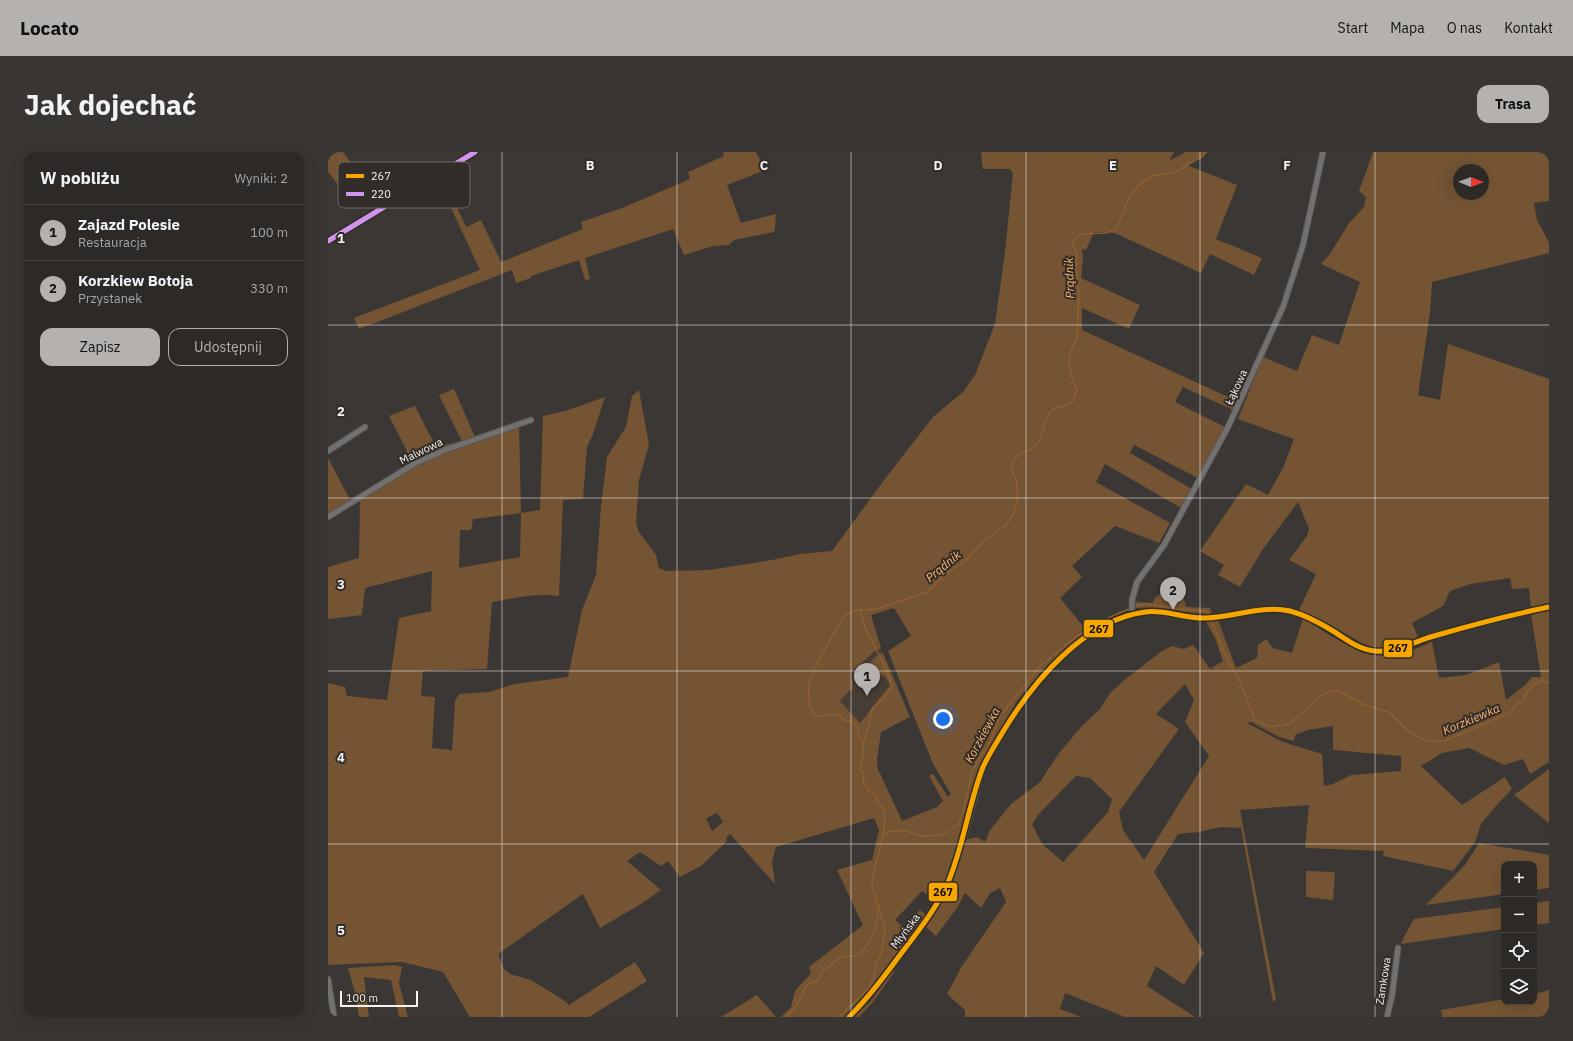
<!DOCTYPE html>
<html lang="pl">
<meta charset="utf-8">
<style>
body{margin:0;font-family:"IBM Plex Sans",sans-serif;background:#383533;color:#f1f3f6}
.controls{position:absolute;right:12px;bottom:12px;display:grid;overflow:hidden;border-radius:8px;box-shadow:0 4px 16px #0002}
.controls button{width:36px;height:36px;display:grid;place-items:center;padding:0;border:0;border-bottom:1px solid #484544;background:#2c2927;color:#f1f3f6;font:20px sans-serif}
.compass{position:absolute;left:1125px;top:12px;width:36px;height:36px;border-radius:50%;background:#2c2927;box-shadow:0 4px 16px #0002;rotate:91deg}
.scale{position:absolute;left:12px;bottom:10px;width:78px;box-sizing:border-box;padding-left:4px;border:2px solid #f5f2ef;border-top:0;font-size:11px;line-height:14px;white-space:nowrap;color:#f5f2ef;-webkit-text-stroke:3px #322d28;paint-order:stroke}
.you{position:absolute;left:615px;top:567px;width:14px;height:14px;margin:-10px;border:3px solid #fff;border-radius:50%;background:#1a73e8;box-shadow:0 0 0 6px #1a73e833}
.badge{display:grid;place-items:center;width:26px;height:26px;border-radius:50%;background:#b4b1ae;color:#111;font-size:13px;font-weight:700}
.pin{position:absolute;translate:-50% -33px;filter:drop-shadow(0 1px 2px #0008)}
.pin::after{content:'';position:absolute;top:21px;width:14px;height:12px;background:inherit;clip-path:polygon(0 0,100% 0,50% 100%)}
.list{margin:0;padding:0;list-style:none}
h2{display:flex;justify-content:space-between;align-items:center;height:52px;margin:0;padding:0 16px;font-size:17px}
h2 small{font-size:13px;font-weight:400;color:#a6a6a7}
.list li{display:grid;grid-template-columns:26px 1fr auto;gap:12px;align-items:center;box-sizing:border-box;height:56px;padding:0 16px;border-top:1px solid #484544}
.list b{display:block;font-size:15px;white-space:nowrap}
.list p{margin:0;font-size:13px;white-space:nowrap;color:#a6a6a7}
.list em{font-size:13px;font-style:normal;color:#a6a6a7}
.actions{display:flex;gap:8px;padding:12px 16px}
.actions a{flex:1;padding:9px 0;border:1px solid #b4b1ae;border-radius:12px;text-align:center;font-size:14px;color:#b4b1ae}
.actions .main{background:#b4b1ae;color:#111}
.icon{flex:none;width:22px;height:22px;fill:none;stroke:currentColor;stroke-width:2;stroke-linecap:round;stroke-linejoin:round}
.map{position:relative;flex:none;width:1221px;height:865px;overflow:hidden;border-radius:12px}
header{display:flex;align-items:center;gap:24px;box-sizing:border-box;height:56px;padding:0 20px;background:#b4b1ae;color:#111}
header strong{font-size:19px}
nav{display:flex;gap:22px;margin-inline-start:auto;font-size:14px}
.intro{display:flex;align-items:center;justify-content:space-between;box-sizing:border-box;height:96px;padding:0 24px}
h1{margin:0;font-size:28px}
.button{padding:10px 18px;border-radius:12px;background:#b4b1ae;color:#111;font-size:14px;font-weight:700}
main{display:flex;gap:24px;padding:0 24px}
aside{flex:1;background:#2c2927;border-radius:12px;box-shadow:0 4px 16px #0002}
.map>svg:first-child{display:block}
.built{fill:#463d35}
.green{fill:#745433;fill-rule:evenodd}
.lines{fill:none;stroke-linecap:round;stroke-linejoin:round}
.stream{stroke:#8c6031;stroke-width:1.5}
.minor-casing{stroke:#585553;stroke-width:7}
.minor{stroke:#737170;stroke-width:5}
.bus-1-casing{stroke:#322d28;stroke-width:8}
.bus-2-casing{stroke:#322d28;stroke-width:8}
.bus-1{stroke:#f7a600;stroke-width:5}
.bus-2{stroke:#d193ec;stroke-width:5}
.grid{fill:none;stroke:#f5f2ef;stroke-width:1;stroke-opacity:0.55}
.labels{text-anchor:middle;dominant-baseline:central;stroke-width:4;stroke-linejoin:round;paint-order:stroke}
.street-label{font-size:11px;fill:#f5f2ef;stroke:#322d28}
.water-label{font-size:12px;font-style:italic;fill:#ffb770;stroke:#322d28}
.key{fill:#322d28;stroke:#6c6864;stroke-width:1}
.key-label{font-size:11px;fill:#f5f2ef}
.grid-label{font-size:13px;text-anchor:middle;font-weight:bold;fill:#f5f2ef;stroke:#322d28;stroke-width:4;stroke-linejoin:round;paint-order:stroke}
.line-badge{stroke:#322d28;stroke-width:1.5}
.pale-badge-label{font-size:11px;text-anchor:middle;font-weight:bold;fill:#111}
</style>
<header>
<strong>Locato</strong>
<nav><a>Start</a><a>Mapa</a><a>O nas</a><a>Kontakt</a></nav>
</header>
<div class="intro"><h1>Jak dojechać</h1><a class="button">Trasa</a></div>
<main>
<aside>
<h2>W pobliżu<small>Wyniki: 2</small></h2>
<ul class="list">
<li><span class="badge">1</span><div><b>Zajazd Polesie</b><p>Restauracja</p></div><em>100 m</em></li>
<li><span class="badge">2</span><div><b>Korzkiew Botoja</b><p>Przystanek</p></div><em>330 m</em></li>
</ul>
<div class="actions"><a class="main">Zapisz</a><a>Udostępnij</a></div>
</aside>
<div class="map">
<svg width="1221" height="865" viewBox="0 0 1221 865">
<rect width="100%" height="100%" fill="#3a3734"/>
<polygon class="built" points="527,474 546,500 553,496 555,501 548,505 556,523 562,533 532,571 506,542"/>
<g class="green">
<polygon points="0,0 15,0 31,22 12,35 0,20"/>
<polygon points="395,0 428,0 437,18 399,33 413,71 448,62 447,76 446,80 406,88 401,93 385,94 356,103 345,77 257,106 262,127 257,128 251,108 203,124 203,126 188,131 184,118 31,177 26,166 152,118 123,56 128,53 138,75 153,68 173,110 255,77 253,70 294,56 362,27 360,20 396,4"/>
<path d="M653,0H846L841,9L858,0H880L859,13L909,33L888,87L934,106L926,123L882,102L873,121L787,81L766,80L758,98L754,97L755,107L753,126L812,153L801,177L754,156V178L909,249L905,258L855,235L847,250L897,275L870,326L806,293L802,301L864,337L853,356L777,312L768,330L842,371L831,391L787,374L744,414L754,425L732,446L759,479L736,498L712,521L689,549L655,609L620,727L608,748L594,739L567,768L581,779L588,770L585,766L592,758L598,763L535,847L518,865H453L463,855L467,839L483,821L481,815L535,773L509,718L544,708L551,678L546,666L448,695L444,710L447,732L402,682L398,686L399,689L373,714L352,725L340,709L333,714L312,700L299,709L333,738L313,752L272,776L255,742L170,802L176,817L182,822L203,828L234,847L241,853L307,810L319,829L261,865H142L115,820L74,810L0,813V531L17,535L19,544L59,548L71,466L103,459L104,419L37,436L34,463L0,467V415L31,406L32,350L29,344L84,312L78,297L61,264L87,254L108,295L134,289L111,243L126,237L147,285L191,270L193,361L212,358L215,264L237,259L277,245L265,282L259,295L255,347L235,348L231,444C208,441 186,446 164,450L159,517L95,519L93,544L107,545L104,596L124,598L127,549L131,542L161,540L186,532L240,525L254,458L268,423L273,354L279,305L298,275L304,244L311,238L321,293L311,328L308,371L311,380L328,403L331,416L338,419L381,418L444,408L472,402L504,399L556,328L605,265L635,240L647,223L667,172L677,100L685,21L682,17H655ZM193,361L192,405L131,416L132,378H143L145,367ZM566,456L583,484L560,499L605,612L623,642L620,645L605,622L601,624L615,649L609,655L574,669L550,617L549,608L553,580L582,565L555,501L548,504L541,512L543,518L551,524L556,523L562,533L532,571L512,549L522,538L524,539L525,529L523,522L525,518L546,500L553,496L543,463ZM389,661L395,670L384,679L378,666Z"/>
<path d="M1045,0H1221V49L1206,51L1209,68L1221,91V101L1104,130L1102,161L1090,243L1112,248L1120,192L1221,227V451L1203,455L1201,436L1184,437L1182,426L1142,432L1122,439L1115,454L1084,471L1090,485L1061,495H1044L1032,490L997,470L971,458L988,422L961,408L979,384L981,377C977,368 974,359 970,350L935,397L912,435L890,423L896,413L872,399L918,332L940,343L955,316L966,287L910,267L935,205L969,219L984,183L1011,193L1032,130L993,112L1002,102L1021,71L1036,55L1038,45L1031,39ZM1131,18H1155V42H1131Z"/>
<polygon points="0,306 22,348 0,362"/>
<path d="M851,426L858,455L882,456L884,461C859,464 833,453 808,456L806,450L825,451L827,446Z"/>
<path d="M1221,458V610L1202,622L1195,607L1176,613L1141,596L1114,601L1093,614L1134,653L1177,625L1184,637L1167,655L1153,672L1147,690L1125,719L1055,704L1056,699L977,696L981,653L912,658L948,847L945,850L913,676L893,675L871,680L850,682L826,720L876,801L856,833L828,814L819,834L867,865H797L737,841L732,857L753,865H637V858L619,842L634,814L678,750L672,736L662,741L653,756L637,741L629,756L608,784L598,775C618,745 626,722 637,688L649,685L657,690L662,678L683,652L712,630L731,601L753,575L772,557L782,541L800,525L834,499L844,494L856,497L865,493L882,517L895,509L887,486L878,470L890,468L908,516L929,506L930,493L938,487L945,496L964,501L975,466C999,482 1033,505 1063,504C1073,504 1094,494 1104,490L1111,526L1138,523L1171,510L1178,548L1197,533L1204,525H1213L1203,462ZM857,532L866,548L857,570L881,604L816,708L795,678L791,660L851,577L828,562ZM923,570L951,585L966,589L967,583L980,578L1005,574V598L1073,604V619L1023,623L1005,632L996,634L994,602L955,590L919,571ZM748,624L762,626L784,647L780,660L735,710L714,692L704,672L711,662Z"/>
<polygon points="1221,617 1221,671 1186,643"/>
<polygon points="1151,691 1221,703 1221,736 1206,738 1206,712 1176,712 1176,742 1098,753 1137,713"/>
<polygon points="978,719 1007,720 1005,748 978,745"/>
<polygon points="1221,749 1221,771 1206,773 1206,751"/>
<polygon points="1176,755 1176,777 1073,792 1077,783 1086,767"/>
<polygon points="67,813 74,815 71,831 80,865 71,865 63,828 36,825 41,865 31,865 27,841 20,816"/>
<polygon points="565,818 567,819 545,850 531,865 526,865 543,849"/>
<polygon points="1221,838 1221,865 1114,865 1113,858 1176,847 1176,850 1206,850 1206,842"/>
<polygon points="429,843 448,865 393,865"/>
</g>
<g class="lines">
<g class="stream">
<polyline points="808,454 818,452 851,457 876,459 881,462"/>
<polyline points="532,458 538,478 559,518 564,535 553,549 545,555 543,560 541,573 535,592"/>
<path d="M884,470L901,512L911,527L927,568L943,575L961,572L994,543L1004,539H1011L1036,553L1061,560L1080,579L1099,589H1117L1181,561L1190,551L1196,548C1199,537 1203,533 1213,529L1221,531"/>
<polyline points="555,683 563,679 578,679 593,684 615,683 630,673 635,661 644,620 663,587 672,564 711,515 749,484 782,465 801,457"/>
<path d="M458,865L468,855L479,833C482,830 487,831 490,828C492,826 492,823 494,820C495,819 509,808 511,806C520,800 527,810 537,796C546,784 553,764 549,749C548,744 544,738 544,732C544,714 569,661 549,650L548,644L542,640L535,630L536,623L533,616L535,602V593L530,581V576L525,570L515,568L512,563C503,561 496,564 487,564L482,554L480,546L482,526L495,500L516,464L528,458L548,457L599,440L614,425L638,408L657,388L677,374L686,362L690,345L688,328L684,318L685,310L691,302L704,297L711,290L719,265L725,257L734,255L745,249L749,238L743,224L741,210L743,199L749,186L751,141L748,118L749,101L744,90L752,82L778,81L788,77L802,44L812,32L825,24L847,20L875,4L878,0"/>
<polyline points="511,865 540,837 546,824 548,812 553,802 557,778 551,754"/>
</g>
<g class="minor-casing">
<g id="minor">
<polyline points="0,89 147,0"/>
<polyline points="0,299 37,275"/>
<polyline points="0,365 86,312 117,298 203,268"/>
<polyline points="804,462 804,448 809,430 836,393 900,275 955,155 975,93 995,0"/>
<polyline points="0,827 6,865"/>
<path d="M521,865C543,844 559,820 578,795C594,774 611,753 621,728C631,703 638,677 645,651C648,641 650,629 654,619C658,606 667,594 674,582C700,533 759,467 817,460C837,458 857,467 878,466C903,464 938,453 962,459C977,463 992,471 1005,479C1018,487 1031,498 1047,499C1067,501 1087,489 1106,484C1144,474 1183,462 1221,455"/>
<polyline points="1059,865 1064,844 1070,796"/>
</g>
</g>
<use href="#minor" class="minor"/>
<g class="bus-1-casing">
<path id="bus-1" d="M521,865C541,845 558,822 575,799C592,777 610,754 621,728C636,691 641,651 655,615C661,602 669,590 676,578C706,529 756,468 817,460C837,457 857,467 878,466C906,465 934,453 962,459C977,463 992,471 1005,479C1018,487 1031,498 1047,499C1068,501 1087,489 1106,484C1144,473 1182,463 1221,455"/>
</g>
<g class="bus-2-casing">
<polyline id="bus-2" points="0,89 147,0"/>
</g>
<use href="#bus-1" class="bus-1"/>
<use href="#bus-2" class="bus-2"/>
</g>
<path class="grid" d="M174,0V865M349,0V865M523,0V865M698,0V865M872,0V865M1047,0V865M0,173H1221M0,346H1221M0,519H1221M0,692H1221"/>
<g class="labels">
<g class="street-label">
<text transform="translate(908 235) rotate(-65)">Łąkowa</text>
<text transform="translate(93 299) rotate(-26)">Malwowa</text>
<text transform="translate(577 779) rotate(-53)">Młyńska</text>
<text transform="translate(1055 829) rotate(-81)">Zamkowa</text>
</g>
<g class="water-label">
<text transform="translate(741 126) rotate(-92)">Prądnik</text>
<text transform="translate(615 414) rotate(-40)">Prądnik</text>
<text transform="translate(1143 567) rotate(-23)">Korzkiewka</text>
<text transform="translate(654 583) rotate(-62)">Korzkiewka</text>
</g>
</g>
<rect x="10" y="10" width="132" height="46" rx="6" class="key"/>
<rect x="18" y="22" width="18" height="4" fill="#f7a600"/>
<rect x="18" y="40" width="18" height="4" fill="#d193ec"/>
<g class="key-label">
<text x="43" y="28">267</text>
<text x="43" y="46">220</text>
</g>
<g class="grid-label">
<text x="262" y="18">B</text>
<text x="436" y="18">C</text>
<text x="610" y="18">D</text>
<text x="785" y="18">E</text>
<text x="959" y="18">F</text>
<text x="13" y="91">1</text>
<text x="13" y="264">2</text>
<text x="13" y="437">3</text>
<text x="13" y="610">4</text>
<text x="13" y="783">5</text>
</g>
<g class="line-badge">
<rect x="755" y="467" width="31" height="19" rx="4" fill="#f7a600"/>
<rect x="1055" y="487" width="30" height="19" rx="4" fill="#f7a600"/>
<rect x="600" y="730" width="30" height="20" rx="4" fill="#f7a600"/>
</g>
<g class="pale-badge-label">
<text x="771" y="481">267</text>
<text x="1070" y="500">267</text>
<text x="615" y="744">267</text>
</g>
</svg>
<div class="controls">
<button>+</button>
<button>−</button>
<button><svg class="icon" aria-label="locate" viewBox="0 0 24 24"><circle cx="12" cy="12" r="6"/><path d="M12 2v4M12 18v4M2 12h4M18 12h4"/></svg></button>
<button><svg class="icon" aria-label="layers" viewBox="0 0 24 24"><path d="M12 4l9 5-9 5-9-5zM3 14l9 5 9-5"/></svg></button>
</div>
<svg class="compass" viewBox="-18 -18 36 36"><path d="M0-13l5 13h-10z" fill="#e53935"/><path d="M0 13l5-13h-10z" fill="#a6a6a7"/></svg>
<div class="scale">100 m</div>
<div class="you"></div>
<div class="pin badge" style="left:539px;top:544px">1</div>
<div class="pin badge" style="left:845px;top:458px">2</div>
</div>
</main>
